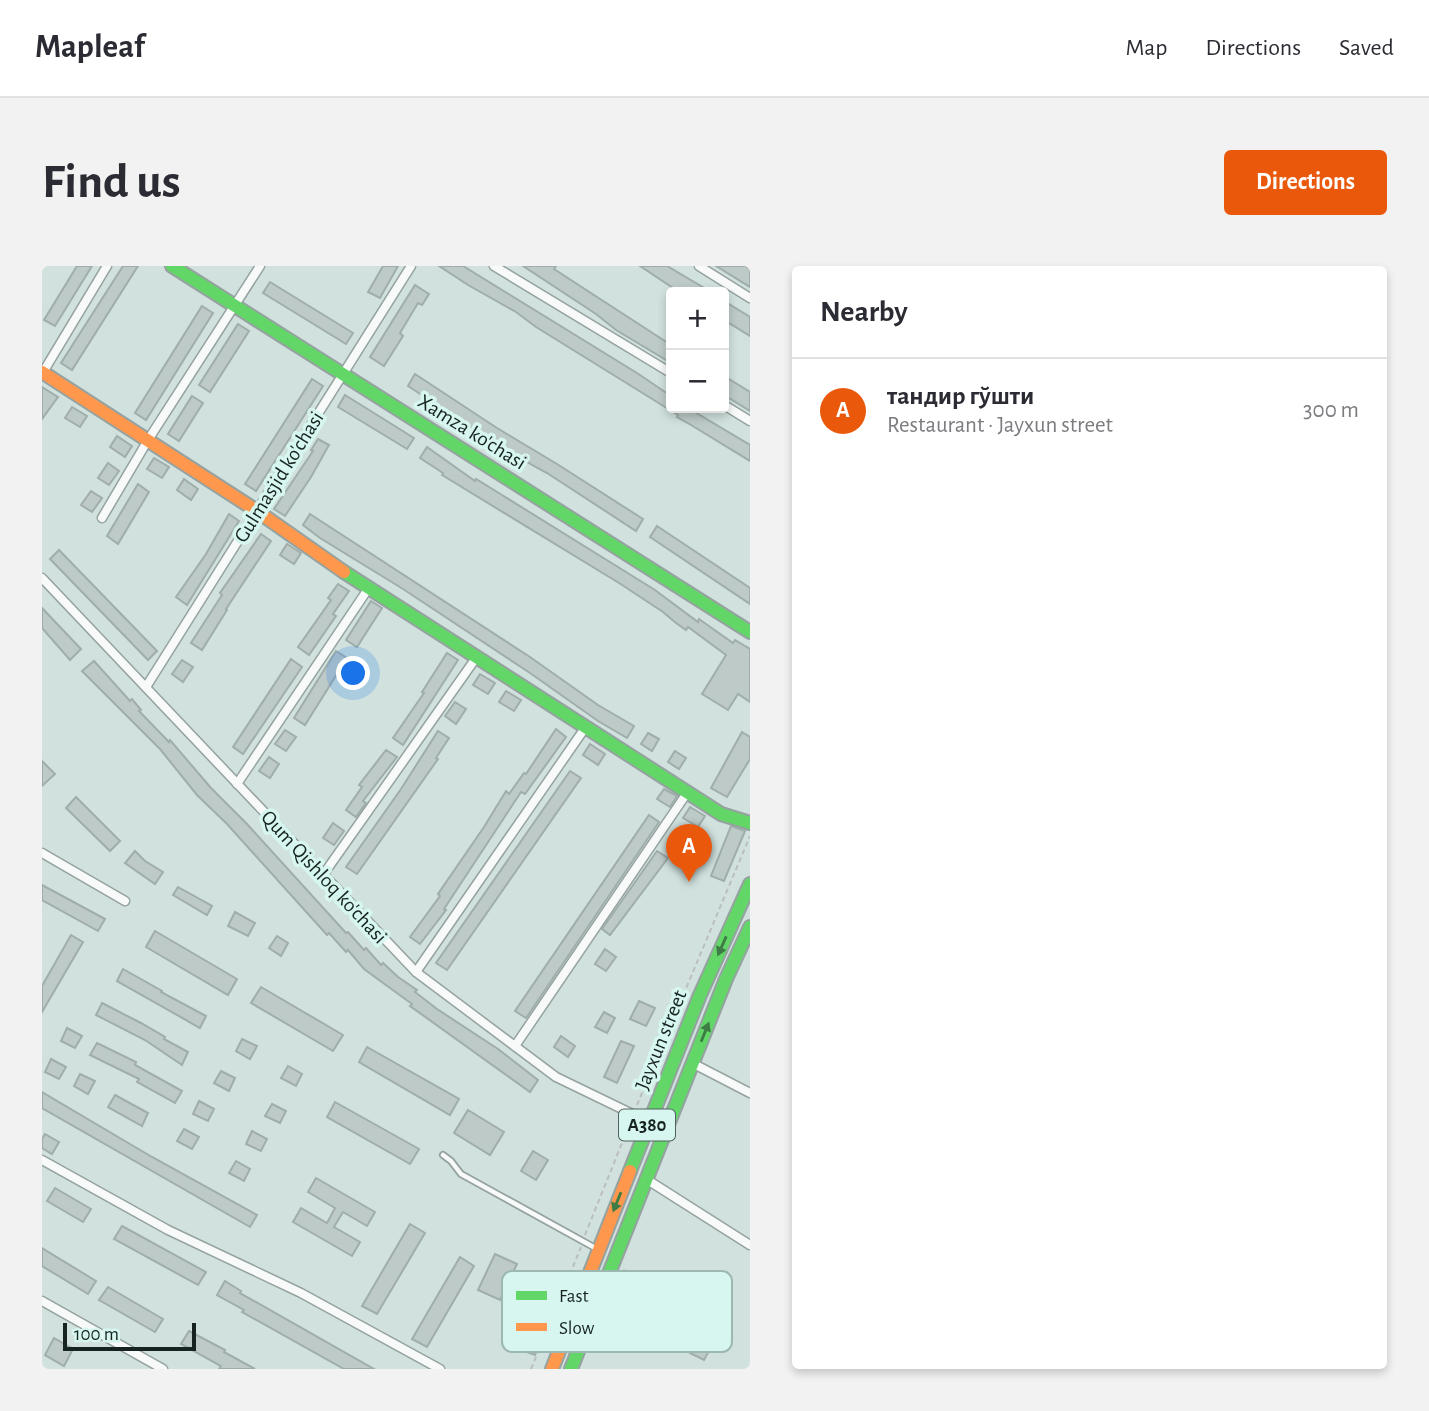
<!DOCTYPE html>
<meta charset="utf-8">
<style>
body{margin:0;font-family:"Alegreya Sans",sans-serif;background:#f2f2f3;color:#2b2b33}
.controls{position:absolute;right:21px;top:21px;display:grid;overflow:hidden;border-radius:7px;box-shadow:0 4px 10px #0003}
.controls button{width:63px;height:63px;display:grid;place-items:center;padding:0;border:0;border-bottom:2px solid #e1e1e2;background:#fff;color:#2b2b33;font:35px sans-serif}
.scale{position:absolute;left:21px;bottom:18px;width:133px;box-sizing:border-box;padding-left:7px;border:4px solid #172321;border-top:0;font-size:19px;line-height:24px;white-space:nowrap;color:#172321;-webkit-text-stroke:5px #d6f6ef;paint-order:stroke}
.you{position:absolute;left:312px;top:408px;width:24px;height:24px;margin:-18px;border:5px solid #fff;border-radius:50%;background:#1a73e8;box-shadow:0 0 0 10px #1a73e833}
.badge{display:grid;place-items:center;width:46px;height:46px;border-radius:50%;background:#ea580c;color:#fff;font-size:23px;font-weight:700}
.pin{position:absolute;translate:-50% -58px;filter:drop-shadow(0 2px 4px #0008)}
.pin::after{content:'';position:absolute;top:37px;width:24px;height:21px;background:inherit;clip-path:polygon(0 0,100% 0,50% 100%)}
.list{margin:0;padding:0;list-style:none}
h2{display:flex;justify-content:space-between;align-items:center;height:91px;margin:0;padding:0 28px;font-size:30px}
h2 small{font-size:23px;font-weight:400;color:#7c7c81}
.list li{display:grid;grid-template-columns:46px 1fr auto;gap:21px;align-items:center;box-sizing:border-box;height:105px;padding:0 28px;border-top:2px solid #e1e1e2}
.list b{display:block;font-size:26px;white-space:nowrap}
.list p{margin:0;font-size:23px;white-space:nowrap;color:#7c7c81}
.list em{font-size:23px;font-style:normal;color:#7c7c81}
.map{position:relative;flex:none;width:708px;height:1103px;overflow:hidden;border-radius:7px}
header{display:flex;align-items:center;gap:42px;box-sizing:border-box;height:98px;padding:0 35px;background:#fff;border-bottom:2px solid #e1e1e2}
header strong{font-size:33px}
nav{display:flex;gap:38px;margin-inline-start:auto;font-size:24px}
.intro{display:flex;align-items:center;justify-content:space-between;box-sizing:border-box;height:168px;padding:0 42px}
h1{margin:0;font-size:49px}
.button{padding:18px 32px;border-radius:7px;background:#ea580c;color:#fff;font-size:24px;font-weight:700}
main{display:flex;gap:42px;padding:0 42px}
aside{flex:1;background:#fff;border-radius:7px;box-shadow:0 4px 10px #0003}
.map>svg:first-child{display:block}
.building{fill:#bdcac8;stroke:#a0aeab;stroke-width:2}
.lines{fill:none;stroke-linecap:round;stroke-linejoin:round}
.lane-casing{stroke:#95a2a0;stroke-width:8}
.street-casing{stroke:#95a2a0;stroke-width:11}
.fast-casing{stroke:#95a2a0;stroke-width:16}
.slow-casing{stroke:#95a2a0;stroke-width:16}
.path{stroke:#babfbd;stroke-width:2;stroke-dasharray:5 3.5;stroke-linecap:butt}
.lane{stroke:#f8fafa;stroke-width:4.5}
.street{stroke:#f8fafa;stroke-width:8}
.fast{stroke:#63d668;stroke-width:12}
.slow{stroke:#ff974d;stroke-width:12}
.oneway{fill:#3d7c44}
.labels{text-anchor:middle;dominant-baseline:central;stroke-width:7;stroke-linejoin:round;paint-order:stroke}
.shield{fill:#d6f6ef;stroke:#50625f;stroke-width:2}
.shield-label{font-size:19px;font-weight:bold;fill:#172321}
.street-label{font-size:21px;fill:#172321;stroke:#d6f6ef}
.key{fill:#d6f6ef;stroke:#9db7b1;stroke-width:2}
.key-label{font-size:19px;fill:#172321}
</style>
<header>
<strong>Mapleaf</strong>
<nav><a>Map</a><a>Directions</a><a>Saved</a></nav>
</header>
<div class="intro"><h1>Find us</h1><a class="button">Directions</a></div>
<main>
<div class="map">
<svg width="708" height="1103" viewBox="0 0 708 1103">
<rect width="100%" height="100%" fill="#d0e1de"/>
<g class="building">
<polygon points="35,0 50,0 13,60 2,54"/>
<polygon points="81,0 96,0 30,104 19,97"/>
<polygon points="341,0 356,0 338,32 326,26"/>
<polygon points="397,0 421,0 595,107 629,130 629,142 646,142 708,179 708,195 649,159 635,151 636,149 494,61 474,46 426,19"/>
<polygon points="481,0 514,0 512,3 629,79 629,97 574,64 554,48"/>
<polygon points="598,0 625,0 669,26 637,26"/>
<polygon points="674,0 703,0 708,3 708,21"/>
<polygon points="228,16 311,67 304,78 221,27"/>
<polygon points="373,19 387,28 380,39 376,37 358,67 361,70 342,100 328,91"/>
<polygon points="682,35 708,51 708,70 682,54"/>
<polygon points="160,40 171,47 104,154 93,147"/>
<polygon points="196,58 207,65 168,126 157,119"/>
<polygon points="373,108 455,162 515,198 601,253 594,265 505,207 465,185 366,120"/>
<polygon points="682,110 708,126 708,145 682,129"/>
<polygon points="270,113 281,120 214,225 203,218"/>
<polygon points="0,121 16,131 0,153"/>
<polygon points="303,129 372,172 365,183 296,141"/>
<polygon points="150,130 161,137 137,175 126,168"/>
<polygon points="30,141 45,150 38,161 23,152"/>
<polygon points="75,170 90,180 83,191 68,181"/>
<polygon points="276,173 287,179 269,211 243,250 232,243 271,185 269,184"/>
<polygon points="385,181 433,215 434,213 460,229 613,324 656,356 657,353 691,377 693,374 708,383 708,436 696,428 686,444 660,428 684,389 646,361 644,364 634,357 621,346 577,317 400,209 401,207 378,192"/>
<polygon points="112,192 127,201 120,212 105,203"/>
<polygon points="66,197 77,205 67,219 56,212"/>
<polygon points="142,213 156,223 149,234 135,224"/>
<polygon points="96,218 107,226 76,278 65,270"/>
<polygon points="49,225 60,232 50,246 39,239"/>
<polygon points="187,248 197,255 145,339 134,331 164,288"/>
<polygon points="268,248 488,391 556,439 592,460 585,472 556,455 488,407 361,323 278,272 261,259"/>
<polygon points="615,260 708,322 708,338 608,271"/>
<polygon points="219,268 229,275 184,343 185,344 160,384 149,377 180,329 178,327"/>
<polygon points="245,278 259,287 252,298 238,289"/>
<polygon points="17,284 115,385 106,394 8,293"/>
<polygon points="296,318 307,325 291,348 294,350 267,389 256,381 289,334 286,332"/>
<polygon points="329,335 340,342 315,381 304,374"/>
<polygon points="0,342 39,383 28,394 0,362"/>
<polygon points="294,385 305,392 263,459 252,452"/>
<polygon points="405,387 416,394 361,479 351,472 382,427 380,426"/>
<polygon points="249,393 260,401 201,488 191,481"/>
<polygon points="140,394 151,401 141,416 130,408"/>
<polygon points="52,395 88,435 90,433 99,444 97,445 127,476 128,474 169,522 205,558 304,667 306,666 322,684 324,682 339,699 341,697 356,711 375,724 373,726 395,743 456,783 496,814 488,826 368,740 370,738 322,703 306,684 304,686 287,667 285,669 185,558 155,529 118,483 40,405"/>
<polygon points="438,408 453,417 446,428 431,419"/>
<polygon points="464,425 479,434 472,445 457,436"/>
<polygon points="413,436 424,443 414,458 403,450"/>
<polygon points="514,463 524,471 483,528 479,526 402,643 404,644 378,678 368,671 398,630 396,628 442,561 464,525 467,528 482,507 484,508"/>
<polygon points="243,464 254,471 244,485 233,478"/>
<polygon points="396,465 407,472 394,492 396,493 315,608 304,601 359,523"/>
<polygon points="700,466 708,471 708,493 685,531 669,522"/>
<polygon points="606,467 617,473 610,485 599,478"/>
<polygon points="548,478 563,488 556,499 541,489"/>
<polygon points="344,484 355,491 321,535 324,537 314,551 304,544 320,521 317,519"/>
<polygon points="633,485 644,492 637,503 626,496"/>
<polygon points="227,491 237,498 228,512 217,505"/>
<polygon points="0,495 13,508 0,520"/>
<polygon points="528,505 539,512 405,704 394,697"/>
<polygon points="622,523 635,530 628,541 615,533"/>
<polygon points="34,531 78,575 68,585 24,542"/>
<polygon points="648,541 663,550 656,561 641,552"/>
<polygon points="607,549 617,556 484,752 473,745"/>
<polygon points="291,557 302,565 292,579 281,572"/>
<polygon points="689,560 703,565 682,615 669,610"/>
<polygon points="93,585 103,595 121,606 113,618 83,597"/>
<polygon points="615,585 626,592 568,669 560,663"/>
<polygon points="0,619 63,653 56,665 0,634"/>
<polygon points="136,621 170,640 165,649 131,629"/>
<polygon points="193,646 213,657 206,670 186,660"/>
<polygon points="113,665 195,713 186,729 104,681"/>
<polygon points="29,669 41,676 0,746 0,720"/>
<polygon points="235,670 246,677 239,690 227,682"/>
<polygon points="563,683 574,691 564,705 553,698"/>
<polygon points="81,703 120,725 119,726 164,750 158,762 75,715"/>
<polygon points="219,721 301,769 291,785 209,737"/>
<polygon points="597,735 613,742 604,760 588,753"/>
<polygon points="60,737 99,757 123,771 122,773 146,786 140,799 103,774 54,749"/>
<polygon points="562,746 573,752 565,767 553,761"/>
<polygon points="25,762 40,770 33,782 19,775"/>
<polygon points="519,770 533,780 526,791 512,781"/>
<polygon points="200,773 215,780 208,793 194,785"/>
<polygon points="579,775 592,780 575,817 562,811"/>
<polygon points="55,777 94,796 93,799 140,825 133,837 95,816 97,813 48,789"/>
<polygon points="325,781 417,833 408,849 317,796"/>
<polygon points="9,793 24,801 17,813 3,806"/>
<polygon points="246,800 260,808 254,820 239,812"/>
<polygon points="179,805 193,812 187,825 172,817"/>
<polygon points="38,808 53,815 46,828 32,820"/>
<polygon points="0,826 110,891 215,949 208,961 0,842"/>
<polygon points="73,829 106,847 100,860 66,841"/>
<polygon points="157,835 172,843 166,855 151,848"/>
<polygon points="293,836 377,883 368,898 285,851"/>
<polygon points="230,838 244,845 238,857 223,850"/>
<polygon points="426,844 462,866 448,889 412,867"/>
<polygon points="142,863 157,871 150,883 135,875"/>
<polygon points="210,865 225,873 219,885 204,878"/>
<polygon points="3,868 17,876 10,888 0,882 0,873"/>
<polygon points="491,885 506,894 494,914 479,905"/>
<polygon points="194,895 208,903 202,915 187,907"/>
<polygon points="274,912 333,946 325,960 301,946 292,961 318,976 310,990 251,956 259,942 285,957 293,942 266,926"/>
<polygon points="13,922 49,943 41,956 5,935"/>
<polygon points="368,958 383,967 335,1048 320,1040"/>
<polygon points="80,960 164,1006 156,1019 72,973"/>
<polygon points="0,982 54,1015 46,1028 0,1000"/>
<polygon points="453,988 475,998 458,1034 436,1024"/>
<polygon points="418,991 432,1000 385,1081 370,1073"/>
<polygon points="183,1015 199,1025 198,1027 332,1103 302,1103 200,1046 202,1044 175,1029"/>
<polygon points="66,1021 121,1053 113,1066 57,1034"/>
<polygon points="488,1060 502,1065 493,1089 479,1084"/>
<polygon points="147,1065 183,1084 182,1086 213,1103 177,1103 179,1100 139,1078"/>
<polygon points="12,1072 31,1083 22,1100 3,1089"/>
<polygon points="653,1076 668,1083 662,1094 648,1087"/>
</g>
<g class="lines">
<g class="lane-casing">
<polyline id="lane" points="401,889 409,895 419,908 555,983"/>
</g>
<g class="street-casing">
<g id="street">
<polyline points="452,0 629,107"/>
<polyline points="657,0 708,32"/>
<polyline points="0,108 65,0"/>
<polyline points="682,139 708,155"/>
<polyline points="60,252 106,174 218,0"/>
<polyline points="0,312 374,706 514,811 607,856"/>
<polyline points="104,421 369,0"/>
<polyline points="195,518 326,323"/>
<polyline points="0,587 83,635"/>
<polyline points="281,609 434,392"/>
<polyline points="374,706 543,462"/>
<polyline points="473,780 645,527"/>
<polyline points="650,797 708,827"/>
<polyline points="0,894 126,964 259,1027 398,1103"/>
<polyline points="604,913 708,979"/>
<polyline points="0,1035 121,1103"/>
</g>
</g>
<g class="fast-casing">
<g id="fast">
<polyline points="130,0 708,366"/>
<polyline points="302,306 679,548 708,557"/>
<polyline points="588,905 658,729 708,618"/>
<polyline points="529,1103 684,713 708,661"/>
</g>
</g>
<g class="slow-casing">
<g id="slow">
<polyline points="0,106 215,245 302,306"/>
<polyline points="510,1103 588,905"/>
</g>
</g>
<g class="path">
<polyline points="595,839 708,570"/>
<polyline points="543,969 588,857"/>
<polyline points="581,1004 587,1006"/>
<polyline points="489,1103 539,981"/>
</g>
<use href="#lane" class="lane"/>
<use href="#street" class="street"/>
<use href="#fast" class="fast"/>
<use href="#slow" class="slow"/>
</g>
<defs><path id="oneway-solid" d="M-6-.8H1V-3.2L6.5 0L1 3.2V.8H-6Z" transform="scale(1.75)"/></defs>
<g class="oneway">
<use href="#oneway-solid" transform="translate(680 680) rotate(114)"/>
<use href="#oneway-solid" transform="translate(663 766) rotate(-68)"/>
<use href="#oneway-solid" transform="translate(575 936) rotate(112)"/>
</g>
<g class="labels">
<rect class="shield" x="577" y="843.5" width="56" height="31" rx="5"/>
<g class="shield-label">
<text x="605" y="859">A380</text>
</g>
<g class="street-label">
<text transform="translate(430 166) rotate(32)">Xamza ko'chasi</text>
<text transform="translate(237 211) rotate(-58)">Gulmasjid ko'chasi</text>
<text transform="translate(282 611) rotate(47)">Qum Qishloq ko'chasi</text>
<text transform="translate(619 774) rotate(-68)">Jayxun street</text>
</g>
</g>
<rect x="460" y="1005" width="230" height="81" rx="10" class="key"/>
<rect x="474" y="1025" width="31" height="9" fill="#63d668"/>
<rect x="474" y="1057" width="31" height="8" fill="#ff974d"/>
<g class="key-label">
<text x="517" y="1036">Fast</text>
<text x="517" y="1068">Slow</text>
</g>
</svg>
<div class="controls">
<button>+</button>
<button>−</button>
</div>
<div class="scale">100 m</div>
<div class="you"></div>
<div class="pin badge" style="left:647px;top:616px">A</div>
</div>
<aside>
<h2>Nearby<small></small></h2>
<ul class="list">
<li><span class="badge">A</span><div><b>тандир гўшти</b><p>Restaurant · Jayxun street</p></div><em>300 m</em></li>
</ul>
</aside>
</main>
